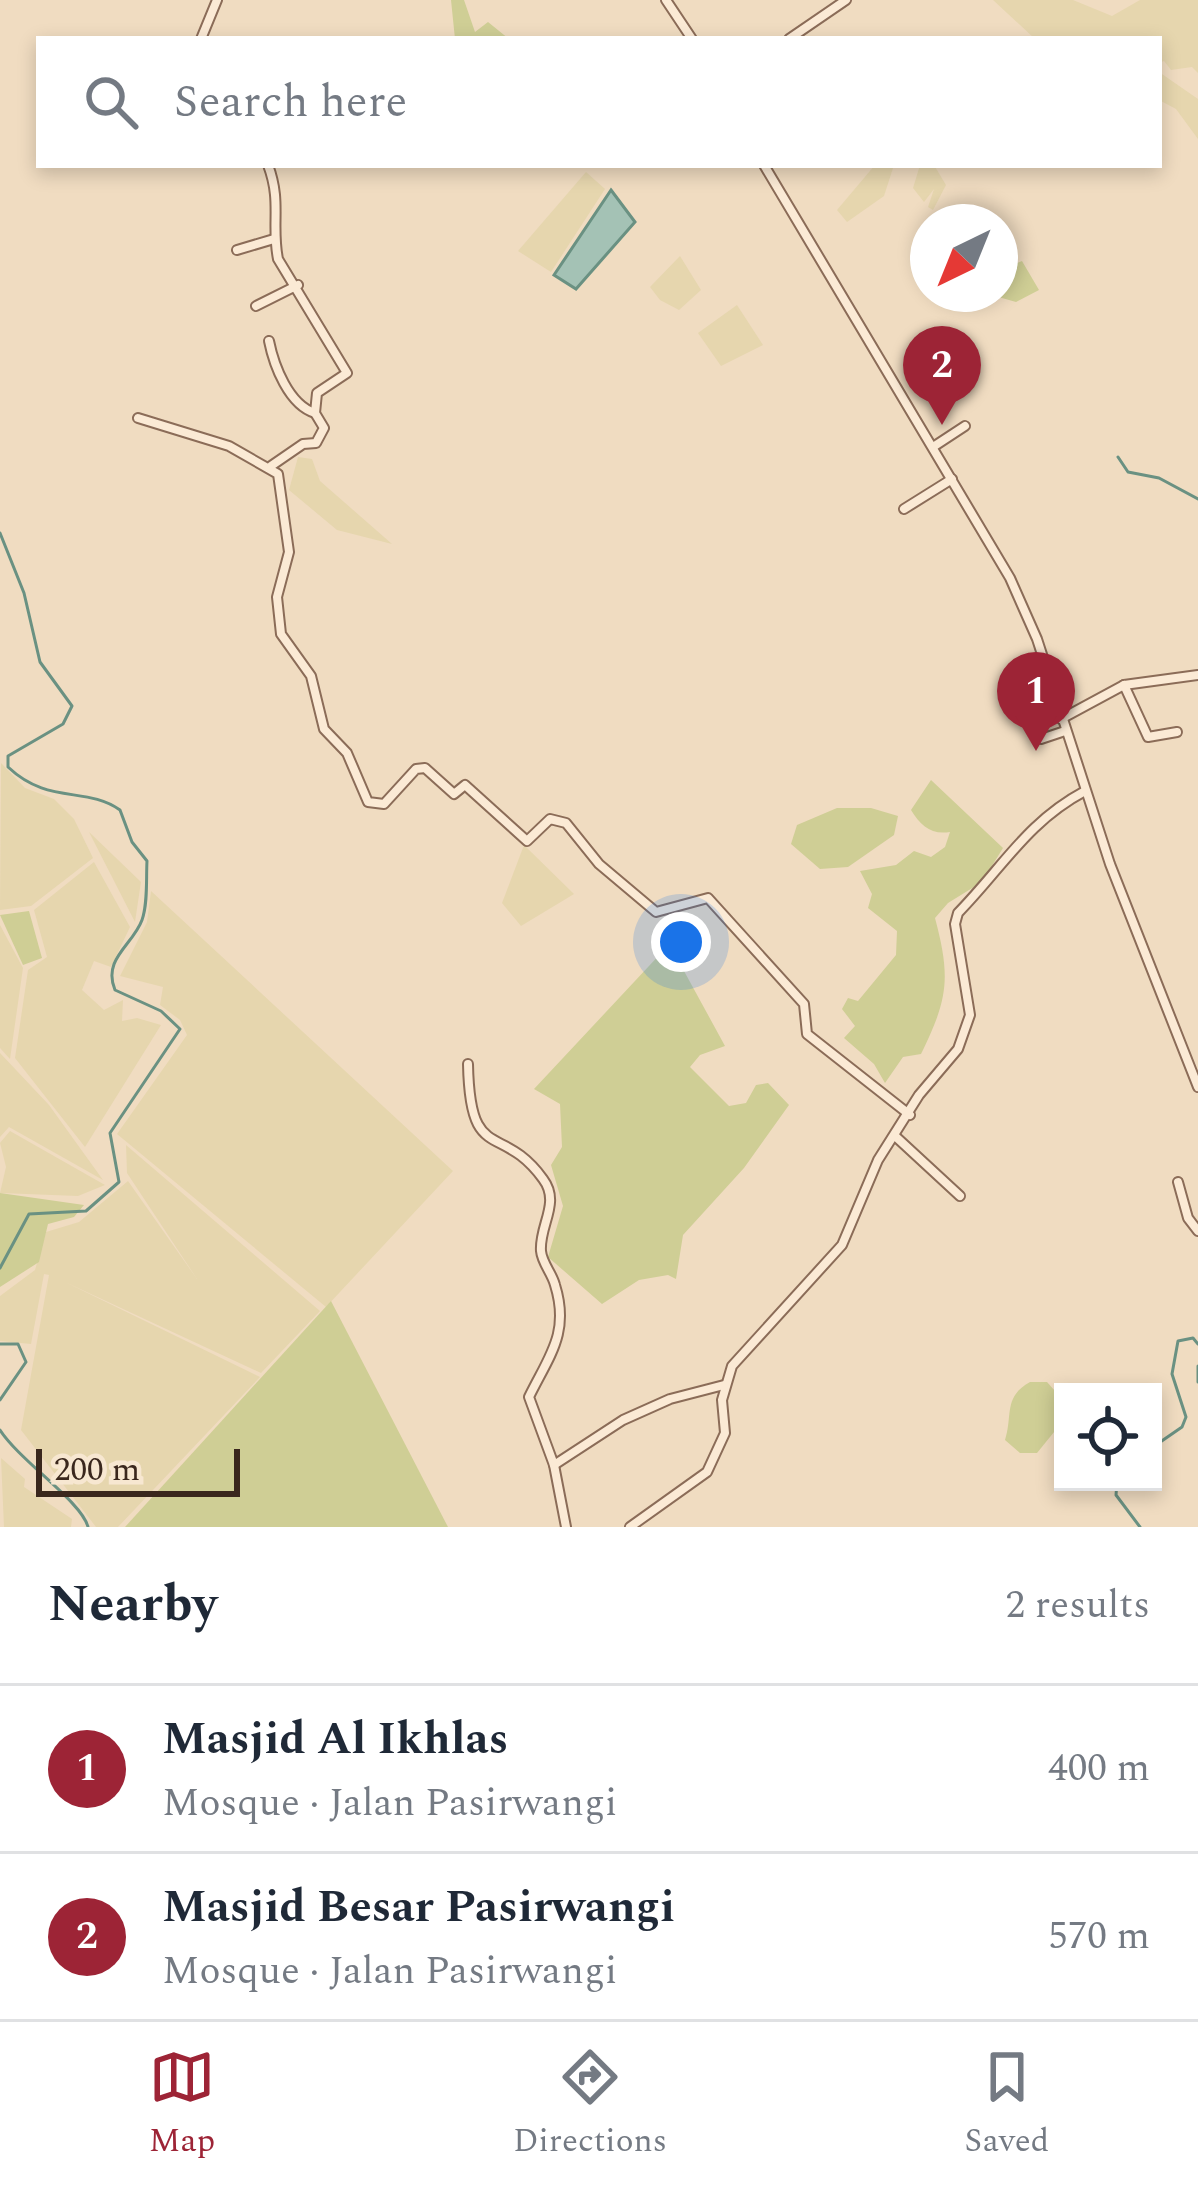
<!DOCTYPE html>
<meta charset="utf-8">
<style>
body{margin:0;font-family:Spectral,serif;background:#f6f6f7;color:#1f2937}
.controls{position:absolute;right:36px;bottom:36px;display:grid;overflow:hidden;border-radius:0px;box-shadow:0 6px 18px #0003}
.controls button{width:108px;height:108px;display:grid;place-items:center;padding:0;border:0;border-bottom:3px solid #e0e1e3;background:#fff;color:#1f2937;font:60px sans-serif}
.compass{position:absolute;left:910px;top:204px;width:108px;height:108px;border-radius:50%;background:#fff;box-shadow:0 6px 18px #0003;rotate:223deg}
.scale{position:absolute;left:36px;bottom:30px;width:204px;box-sizing:border-box;padding-left:12px;border:6px solid #3a271d;border-top:0;font-size:33px;line-height:42px;white-space:nowrap;color:#3a271d;-webkit-text-stroke:9px #f7e7d1;paint-order:stroke}
.you{position:absolute;left:681px;top:942px;width:42px;height:42px;margin:-30px;border:9px solid #fff;border-radius:50%;background:#1a73e8;box-shadow:0 0 0 18px #1a73e833}
.badge{display:grid;place-items:center;width:78px;height:78px;border-radius:50%;background:#9d2436;color:#fff;font-size:39px;font-weight:700}
.pin{position:absolute;translate:-50% -99px;filter:drop-shadow(0 3px 6px #0008)}
.pin::after{content:'';position:absolute;top:63px;width:42px;height:36px;background:inherit;clip-path:polygon(0 0,100% 0,50% 100%)}
.list{margin:0;padding:0;list-style:none}
h2{display:flex;justify-content:space-between;align-items:center;height:156px;margin:0;padding:0 48px;font-size:51px}
h2 small{font-size:39px;font-weight:400;color:#747a83}
.list li{display:grid;grid-template-columns:78px 1fr auto;gap:36px;align-items:center;box-sizing:border-box;height:168px;padding:0 48px;border-top:3px solid #e0e1e3}
.list b{display:block;font-size:45px;white-space:nowrap}
.list p{margin:0;font-size:39px;white-space:nowrap;color:#747a83}
.list em{font-size:39px;font-style:normal;color:#747a83}
.icon{flex:none;width:66px;height:66px;fill:none;stroke:currentColor;stroke-width:2;stroke-linecap:round;stroke-linejoin:round}
.map{position:relative;flex:none;width:1198px;height:1527px;overflow:hidden}
.search{position:absolute;background:#fff;box-shadow:0 6px 18px #0003;left:36px;right:36px;top:36px;height:132px;display:flex;align-items:center;gap:30px;box-sizing:border-box;padding:0 42px;border-radius:0px;color:#747a83;font-size:45px}
.sheet{height:492px;background:#fff}
nav{display:flex;justify-content:space-around;align-items:center;box-sizing:border-box;height:168px;border-top:3px solid #e0e1e3;background:#fff;font-size:33px;color:#747a83}
nav a{display:grid;justify-items:center;gap:6px}
nav .on{color:#9d2436}
.map>svg:first-child{display:block}
.farmland{fill:#e6d6ae}
.green{fill:#cfce95}
.water{fill:#a4c2b5;stroke:#6a9182;stroke-width:3}
.lines{fill:none;stroke-linecap:round;stroke-linejoin:round}
.stream{stroke:#6a9182;stroke-width:3}
.minor-casing{stroke:#8b6c58;stroke-width:12}
.minor{stroke:#fbead5;stroke-width:8}
</style>
<div class="map">
<svg width="1198" height="1527" viewBox="0 0 1198 1527">
<rect width="100%" height="100%" fill="#f0dcc1"/>
<g class="farmland">
<polygon points="993,0 1073,0 1112,16 1140,0 1198,0 1198,73 1192,67 1171,70 1164,61 1159,63 1159,39 1035,39"/>
<polygon points="1159,72 1198,99 1198,139 1176,109 1159,100"/>
<polygon points="875,165 893,168 884,196 847,222 837,210"/>
<polygon points="920,165 934,165 946,185 933,210 928,207 934,189 924,202 913,188"/>
<polygon points="586,172 605,189 551,272 518,251"/>
<polygon points="680,256 701,290 679,310 660,300 650,287"/>
<polygon points="737,305 763,345 721,366 698,333"/>
<polygon points="298,457 312,459 320,481 392,544 337,530 289,490"/>
<polygon points="1,763 25,788 54,799 74,819 93,858 31,906 0,910"/>
<polygon points="89,832 141,882 135,922"/>
<polygon points="524,845 574,894 521,926 502,903"/>
<polygon points="94,862 130,927 111,967 94,961 82,990 104,1010 123,1000 122,1021 137,1018 161,1025 85,1147 15,1058 28,970 47,957 34,910"/>
<polygon points="151,891 453,1171 326,1307 117,1134 187,1035 180,1020 160,1005 163,987 120,976 147,922"/>
<polygon points="0,925 23,968 10,1059 0,1048"/>
<polygon points="0,1053 49,1105 103,1180 9,1127 0,1137"/>
<polygon points="10,1131 105,1185 78,1196 0,1193 6,1167 0,1143"/>
<polygon points="126,1145 320,1311 261,1373 65,1282 260,1377 118,1527 96,1527 21,1430 49,1275 44,1274 31,1344 0,1341 0,1296 35,1270 46,1232 79,1222 128,1181 197,1279 127,1173"/>
<polygon points="1,1458 25,1479 24,1487 72,1519 71,1527 4,1527"/>
</g>
<g class="green">
<polygon points="451,0 464,0 475,32 488,22 509,39 455,39"/>
<polygon points="1022,261 1039,290 1016,302 988,294 1000,294 1000,270"/>
<path d="M931,780L1003,848L982,882L948,903L935,918C951,978 948,999 921,1054L903,1057L885,1083L874,1064L844,1038L855,1026L842,1009L848,998L858,1001L896,955L897,931L868,908L872,894L860,871L896,865L914,851L931,857L945,847L950,832C931,835 921,826 911,810Z"/>
<polygon points="837,808 871,808 898,816 894,835 848,867 820,869 791,844 797,825"/>
<polygon points="29,911 42,958 23,965 0,915"/>
<polygon points="663,951 684,971 725,1046 700,1055 690,1067 729,1106 746,1103 756,1085 768,1083 789,1105 744,1168 683,1235 676,1279 668,1275 639,1280 602,1304 548,1257 563,1206 551,1165 562,1147 560,1104 534,1089"/>
<polygon points="0,1193 84,1205 74,1217 48,1224 39,1262 0,1287"/>
<polygon points="331,1301 448,1527 125,1527"/>
<path d="M1030,1382H1047L1063,1400V1421L1037,1453H1020L1005,1440C1013,1415 1003,1397 1030,1382Z"/>
</g>
<polygon class="water" points="611,190 635,222 576,289 554,275"/>
<g class="lines">
<g class="stream">
<polyline points="1118,457 1128,472 1159,478 1198,499"/>
<path d="M0,533L24,593L40,662L72,706L63,724L8,756V767C48,805 86,786 120,810L132,842L147,861C146,879 148,903 142,920C133,945 102,959 115,990L161,1011L180,1029L110,1133L119,1182L86,1211L29,1214L0,1268"/>
<polyline points="0,1344 18,1344 26,1362 0,1400"/>
<polyline points="1198,1366 1198,1382"/>
<path d="M0,1430C20,1461 82,1502 88,1527"/>
<polyline points="1153,1447 1182,1427 1186,1417 1172,1374 1178,1341 1193,1338 1198,1344"/>
<polyline points="1117,1482 1116,1495 1140,1527"/>
</g>
<g class="minor-casing">
<g id="minor">
<polyline points="666,0 692,39"/>
<polyline points="201,39 217,0"/>
<polyline points="789,39 846,0"/>
<path d="M268,165C282,202 271,224 278,259L347,373L317,393L315,413L324,428L316,443L303,444L271,466"/>
<polyline points="764,165 1010,578 1037,639 1110,864 1198,1087"/>
<polyline points="237,250 274,239"/>
<polyline points="256,306 298,285"/>
<path d="M269,341C274,366 289,405 315,413"/>
<polyline points="138,418 229,446 278,474 289,552 277,597 281,634 311,676 324,729 347,753 368,802 384,804 416,769 425,768 454,794 465,785 527,841 550,819 566,823 599,864 656,912 708,898 804,1004 807,1034 910,1115"/>
<polyline points="933,447 965,426"/>
<polyline points="904,509 952,479"/>
<polyline points="1124,685 1148,737 1177,732"/>
<polyline points="1061,719 1124,685 1198,675"/>
<polyline points="1041,739 1065,731"/>
<path d="M468,1064C470,1166 501,1121 543,1179C561,1203 539,1225 541,1251C542,1263 552,1273 555,1285C570,1333 549,1356 529,1397L554,1465L566,1527"/>
<polyline points="895,1136 960,1196"/>
<polyline points="1178,1182 1188,1218 1198,1231"/>
<polyline points="554,1465 623,1420 670,1399 724,1385"/>
<path d="M630,1527L707,1472L725,1433L722,1400L732,1366L842,1245L878,1160L919,1095L958,1049L970,1015L955,924L958,913C1003,867 1027,822 1085,791"/>
</g>
</g>
<use href="#minor" class="minor"/>
</g>
</svg>
<div class="controls">
<button><svg class="icon" aria-label="locate" viewBox="0 0 24 24"><circle cx="12" cy="12" r="6"/><path d="M12 2v4M12 18v4M2 12h4M18 12h4"/></svg></button>
</div>
<svg class="compass" viewBox="-18 -18 36 36"><path d="M0-13l5 13h-10z" fill="#e53935"/><path d="M0 13l5-13h-10z" fill="#747a83"/></svg>
<div class="scale">200 m</div>
<div class="you"></div>
<div class="pin badge" style="left:1036px;top:751px">1</div>
<div class="pin badge" style="left:942px;top:425px">2</div>
<div class="search"><svg class="icon" aria-label="search" viewBox="0 0 24 24"><circle cx="10" cy="10" r="6"/><path d="M15 15l6 6"/></svg>Search here</div>
</div>
<section class="sheet">
<h2>Nearby<small>2 results</small></h2>
<ul class="list">
<li><span class="badge">1</span><div><b>Masjid Al Ikhlas</b><p>Mosque · Jalan Pasirwangi</p></div><em>400 m</em></li>
<li><span class="badge">2</span><div><b>Masjid Besar Pasirwangi</b><p>Mosque · Jalan Pasirwangi</p></div><em>570 m</em></li>
</ul>
</section>
<nav>
<a class="on"><svg class="icon" aria-label="map" viewBox="0 0 24 24"><path d="M3 6l6-2 6 2 6-2v14l-6 2-6-2-6 2zM9 4v14M15 6v14"/></svg>Map</a>
<a><svg class="icon" aria-label="directions" viewBox="0 0 24 24"><path d="M12 3l9 9-9 9-9-9zM9 14v-3h6M13 9l2 2-2 2"/></svg>Directions</a>
<a><svg class="icon" aria-label="saved" viewBox="0 0 24 24"><path d="M7 4h10v16l-5-4-5 4z"/></svg>Saved</a>
</nav>
